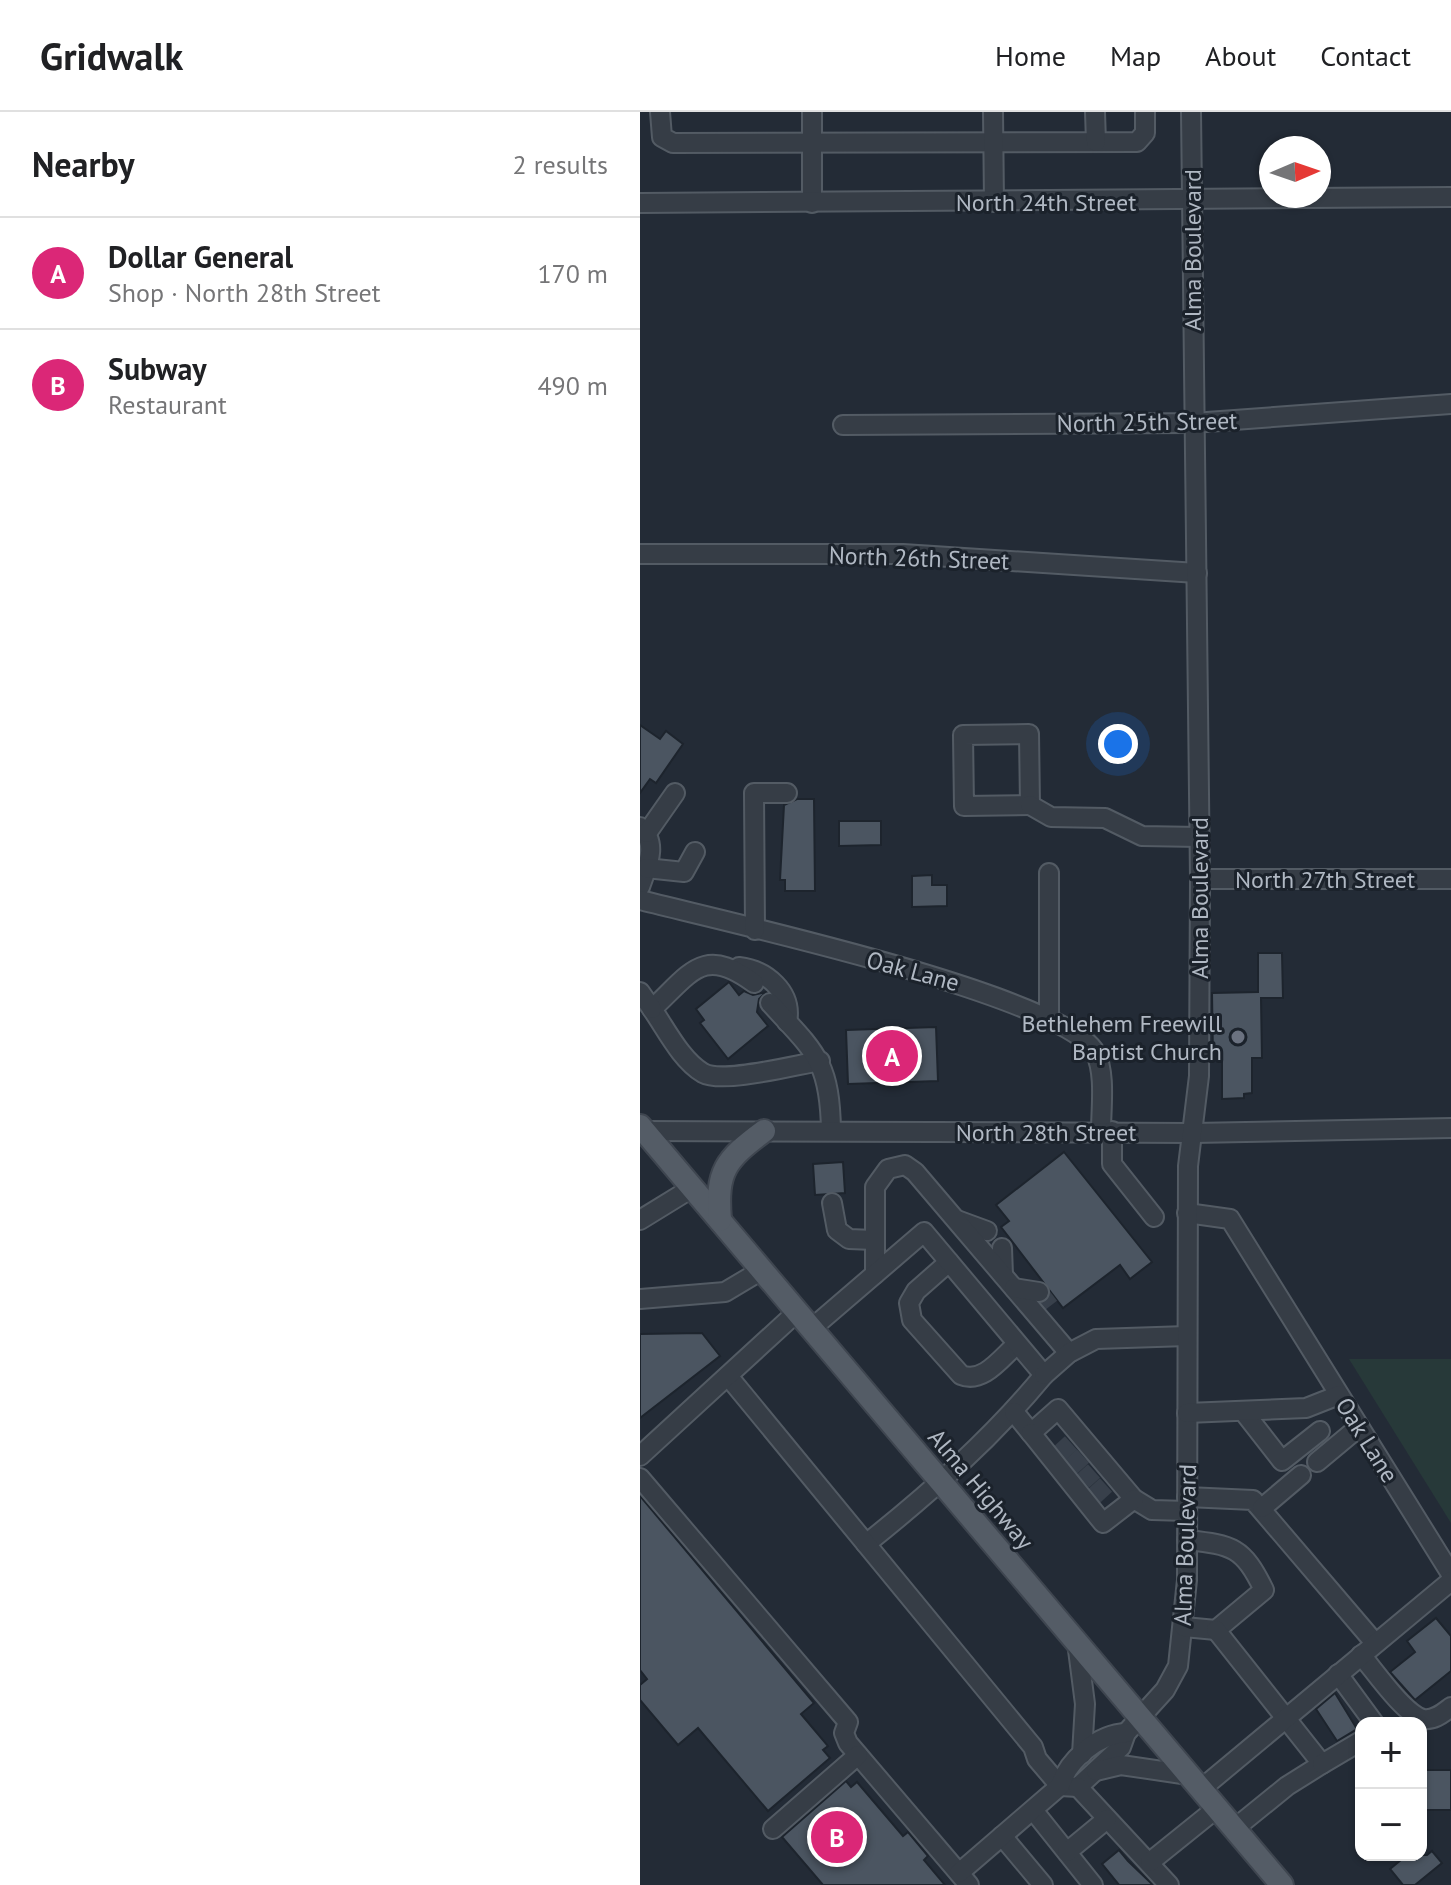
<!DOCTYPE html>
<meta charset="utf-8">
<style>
body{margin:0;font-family:"PT Sans",sans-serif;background:#f2f2f2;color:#202124}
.controls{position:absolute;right:24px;bottom:24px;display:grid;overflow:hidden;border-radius:16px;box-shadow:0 2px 6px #0004}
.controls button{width:72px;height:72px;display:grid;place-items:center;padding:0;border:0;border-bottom:2px solid #e0e0e0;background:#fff;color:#202124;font:40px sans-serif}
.compass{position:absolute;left:619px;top:24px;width:72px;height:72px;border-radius:50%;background:#fff;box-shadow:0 2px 6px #0004;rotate:88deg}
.you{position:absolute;left:478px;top:632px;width:28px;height:28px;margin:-20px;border:6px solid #fff;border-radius:50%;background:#1a73e8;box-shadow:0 0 0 12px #1a73e833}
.badge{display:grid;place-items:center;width:52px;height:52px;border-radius:50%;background:#db2777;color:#fff;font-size:26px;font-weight:700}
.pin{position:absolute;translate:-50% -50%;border:4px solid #fff;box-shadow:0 2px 8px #0006}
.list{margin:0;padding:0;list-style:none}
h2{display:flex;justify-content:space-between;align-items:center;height:104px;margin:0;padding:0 32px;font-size:34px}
h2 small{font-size:26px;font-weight:400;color:#757577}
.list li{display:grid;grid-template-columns:52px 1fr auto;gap:24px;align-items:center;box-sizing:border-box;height:112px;padding:0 32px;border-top:2px solid #e0e0e0}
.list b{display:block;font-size:30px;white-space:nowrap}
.list p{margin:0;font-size:26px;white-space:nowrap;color:#757577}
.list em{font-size:26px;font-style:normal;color:#757577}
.map{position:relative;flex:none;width:811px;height:1773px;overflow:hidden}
header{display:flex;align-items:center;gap:48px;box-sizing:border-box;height:112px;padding:0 40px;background:#fff;border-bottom:2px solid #e0e0e0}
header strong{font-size:38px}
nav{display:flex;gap:44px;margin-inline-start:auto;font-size:28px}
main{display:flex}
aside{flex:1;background:#fff}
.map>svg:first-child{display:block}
.green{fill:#273939}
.building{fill:#4b5561;stroke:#1d242d;stroke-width:2}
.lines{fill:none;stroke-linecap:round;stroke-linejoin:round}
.minor-tunnel{stroke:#38404b;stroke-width:18;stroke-dasharray:18 9;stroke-linecap:butt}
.minor-casing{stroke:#535b64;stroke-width:22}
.major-casing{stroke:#3f4650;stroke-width:26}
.minor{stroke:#363d46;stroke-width:18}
.major{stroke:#545c66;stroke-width:22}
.worship-dot{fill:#6b7280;stroke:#1b222b;stroke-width:3}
.labels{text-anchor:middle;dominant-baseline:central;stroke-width:6;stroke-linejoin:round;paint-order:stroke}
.street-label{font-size:24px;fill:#b0b8c3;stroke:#1b222b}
.poi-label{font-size:24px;fill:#b0b8c3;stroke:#1b222b;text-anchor:end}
</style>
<header>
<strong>Gridwalk</strong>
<nav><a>Home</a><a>Map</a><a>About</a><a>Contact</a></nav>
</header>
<main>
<aside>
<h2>Nearby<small>2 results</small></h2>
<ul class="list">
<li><span class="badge">A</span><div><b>Dollar General</b><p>Shop · North 28th Street</p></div><em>170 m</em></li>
<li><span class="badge">B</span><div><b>Subway</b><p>Restaurant</p></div><em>490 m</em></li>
</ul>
</aside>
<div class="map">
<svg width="811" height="1773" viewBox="0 0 811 1773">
<rect width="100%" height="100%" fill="#232b36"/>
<polygon class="green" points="709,1247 811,1247 811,1411"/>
<g class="building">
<polygon points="0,613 20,627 26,619 43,632 16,671 10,667 0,681"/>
<polygon points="157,687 174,687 175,779 145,779 145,768 140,768 144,693"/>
<polygon points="199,709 241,709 241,733 199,734"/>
<polygon points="292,763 292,773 307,773 307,794 272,795 272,764"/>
<polygon points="618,841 642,841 643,886 621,886 622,946 612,946 612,981 604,982 604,986 582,987 582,946 573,946 572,881 618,880"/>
<polygon points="89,870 99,883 104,879 113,883 126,880 119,887 117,900 128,914 88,947 60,911 64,908 56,897"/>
<polygon points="296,915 298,969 208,972 206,918"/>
<polygon points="424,1040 512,1150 490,1167 480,1153 423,1196 361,1115 369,1109 356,1093"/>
<polygon points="203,1050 205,1081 175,1083 173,1052"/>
<polygon points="62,1221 80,1244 0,1306 0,1222"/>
<polygon points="0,1384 174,1591 161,1602 188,1634 183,1638 190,1646 128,1699 58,1616 38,1633 0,1588 0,1573 7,1567 0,1558"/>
<polygon points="796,1506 811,1524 811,1559 775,1588 750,1560 775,1540 767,1529"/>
<polygon points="695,1581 717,1617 697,1629 676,1597"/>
<rect x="781" y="1658" width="30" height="40"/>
<polygon points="206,1669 211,1675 217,1670 263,1724 268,1720 288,1744 284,1748 305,1773 183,1773 142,1725"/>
<polygon points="479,1738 488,1749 513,1773 479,1773 462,1752"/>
<polygon points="792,1739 802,1751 775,1773 763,1773 750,1757 767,1743 787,1743"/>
</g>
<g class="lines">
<g class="minor-tunnel">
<polyline points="399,1180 412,1197"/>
<polyline points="419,1342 431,1331"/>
<polyline points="431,1355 443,1344"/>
<polyline points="443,1369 454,1359"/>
<polyline points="454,1384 466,1373"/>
</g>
<g class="minor-casing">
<g id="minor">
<polyline points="20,0 22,25 33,31 497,30 505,21 505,0"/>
<polyline points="172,0 172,91"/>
<polyline points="353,0 354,90"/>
<polyline points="455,0 456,30"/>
<polyline points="0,91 811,85"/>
<polyline points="203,313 553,311 811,292"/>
<polyline points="0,442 263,442 557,461"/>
<polygon points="389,622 390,693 324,694 323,623"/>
<polyline points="390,693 411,705 465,706 502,724 559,725"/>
<path d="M0,715C19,732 7,754 0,775"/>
<polyline points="7,721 35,681"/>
<polyline points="6,756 44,760 55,740"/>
<polyline points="560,767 811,767"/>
<path d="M0,788C77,808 423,883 455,940C466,961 461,996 461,1019"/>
<polyline points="115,818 114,681 147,681"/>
<path d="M99,855C126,858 153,880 147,910"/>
<path d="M114,871C63,833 51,861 12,897C26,917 41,948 63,961C83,972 155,953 180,949"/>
<polyline points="0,880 12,897"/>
<path d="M130,891C175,940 190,949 191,1019"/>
<polyline points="409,905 409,761"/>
<polyline points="0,1019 554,1021 811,1016"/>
<polyline points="472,1019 472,1052 514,1105"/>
<polyline points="192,1091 197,1118 209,1127 234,1128"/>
<polyline points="547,1101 590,1107 811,1462"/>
<polyline points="0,1108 52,1076"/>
<polyline points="317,1108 347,1119"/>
<polyline points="362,1136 363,1163"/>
<path d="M309,1150L276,1179L269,1191L272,1208L321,1263C343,1272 361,1246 377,1232"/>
<polyline points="235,1162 235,1075 248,1057 265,1053 275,1060 429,1241"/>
<polyline points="374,1176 399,1180"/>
<polyline points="0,1187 85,1180 122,1158"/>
<path d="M171,1217L284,1120L404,1263C351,1327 291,1380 226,1432"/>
<polyline points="404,1263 429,1241 456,1227 547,1224"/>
<polyline points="88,1264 393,1635 397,1647 420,1674 438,1675 481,1635 486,1621 525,1578 538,1554 547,1468 548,1054 559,964 560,767 551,0"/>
<polyline points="603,1299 642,1349 680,1319"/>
<polyline points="374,1300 391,1321 418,1297 494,1387 512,1398 547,1399"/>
<polyline points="547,1301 666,1296 699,1283"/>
<polyline points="391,1321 463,1411 494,1387"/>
<polyline points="0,1344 157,1200"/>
<polyline points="677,1350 719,1315"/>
<polyline points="0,1366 208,1610 204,1621 208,1631 329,1773"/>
<polyline points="547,1385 613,1388 735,1531"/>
<polyline points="622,1396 661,1363"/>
<path d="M544,1515L576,1518L624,1478C603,1435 593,1433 547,1428"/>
<polyline points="576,1518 682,1652 647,1674 594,1717"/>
<polyline points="437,1530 445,1592 442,1642"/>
<path d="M721,1543C734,1558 764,1602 783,1607C794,1609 803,1601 811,1595"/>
<polyline points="698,1562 734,1611"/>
<polyline points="682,1652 721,1629"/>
<polyline points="456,1659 481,1653 549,1663"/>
<polyline points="438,1675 529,1773"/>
<polyline points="561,1677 811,1469"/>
<polyline points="393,1698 453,1773"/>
<polyline points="133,1717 218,1643"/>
<polyline points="362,1724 403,1773"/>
<polyline points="427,1740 467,1707"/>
<polyline points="510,1750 577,1696"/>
<path d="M319,1761L420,1674C428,1648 458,1622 486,1621"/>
</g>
</g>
<g class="major-casing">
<g id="major">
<polyline points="0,1014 642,1773"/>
<path d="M80,1108C76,1059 85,1048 124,1019"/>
</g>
</g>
<use href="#minor" class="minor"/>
<use href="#major" class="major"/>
</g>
<circle class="worship-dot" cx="598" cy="925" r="8"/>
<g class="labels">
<g class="street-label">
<text x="406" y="90">North 24th Street</text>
<text transform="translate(552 138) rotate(-90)">Alma Boulevard</text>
<text transform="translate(507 310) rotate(-1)">North 25th Street</text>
<text transform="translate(279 446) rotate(2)">North 26th Street</text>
<text x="685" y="767">North 27th Street</text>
<text transform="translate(559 786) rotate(-90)">Alma Boulevard</text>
<text transform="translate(273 859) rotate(15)">Oak Lane</text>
<text x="406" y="1020">North 28th Street</text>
<text transform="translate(727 1328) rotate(58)">Oak Lane</text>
<text transform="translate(341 1377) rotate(50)">Alma Highway</text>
<text transform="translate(545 1433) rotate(-88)">Alma Boulevard</text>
</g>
<g class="poi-label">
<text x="582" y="911">Bethlehem Freewill<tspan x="582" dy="28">Baptist Church</tspan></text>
</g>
</g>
</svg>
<div class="controls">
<button>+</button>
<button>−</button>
</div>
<svg class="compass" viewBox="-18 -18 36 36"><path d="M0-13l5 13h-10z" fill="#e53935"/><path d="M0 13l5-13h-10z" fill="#757577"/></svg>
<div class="you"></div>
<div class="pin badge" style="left:252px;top:944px">A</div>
<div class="pin badge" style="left:197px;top:1725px">B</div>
</div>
</main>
